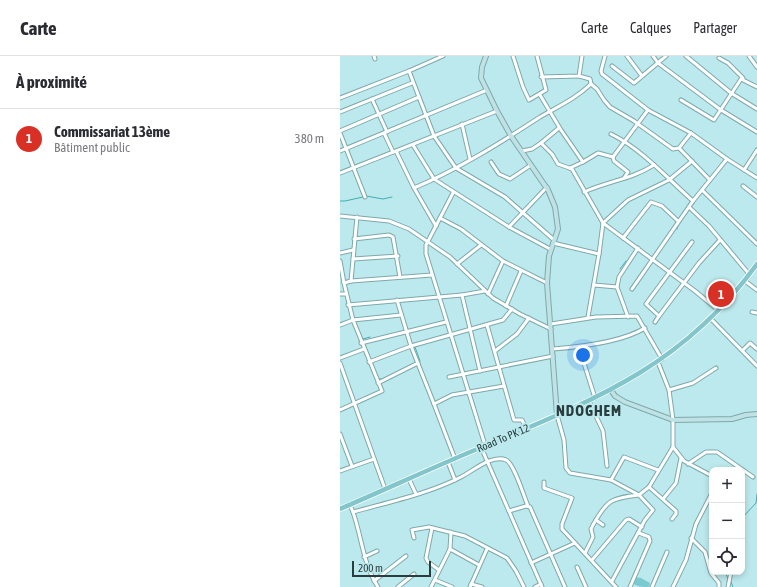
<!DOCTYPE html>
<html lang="fr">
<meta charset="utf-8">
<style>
body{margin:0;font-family:"Asap Condensed",sans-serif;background:#f7f7f7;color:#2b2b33}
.controls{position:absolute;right:12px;bottom:12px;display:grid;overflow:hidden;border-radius:8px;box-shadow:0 2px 6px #0003}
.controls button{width:36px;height:36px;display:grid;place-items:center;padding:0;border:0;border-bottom:1px solid #e1e1e2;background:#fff;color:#2b2b33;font:20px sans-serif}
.scale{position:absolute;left:12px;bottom:10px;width:79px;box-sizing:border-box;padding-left:4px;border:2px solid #2a3d3e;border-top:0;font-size:11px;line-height:14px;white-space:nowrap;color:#2a3d3e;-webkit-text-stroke:3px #bce9ed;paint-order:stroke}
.you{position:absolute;left:243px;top:299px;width:14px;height:14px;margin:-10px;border:3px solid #fff;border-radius:50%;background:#1a73e8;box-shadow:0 0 0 6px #1a73e833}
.badge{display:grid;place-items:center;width:26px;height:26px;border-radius:50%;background:#d93025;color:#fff;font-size:13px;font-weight:700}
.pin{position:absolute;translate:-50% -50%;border:2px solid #fff;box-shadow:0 1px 4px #0006}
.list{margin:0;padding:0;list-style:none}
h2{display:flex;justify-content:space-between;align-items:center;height:52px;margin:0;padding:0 16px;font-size:17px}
h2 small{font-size:13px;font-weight:400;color:#7c7c81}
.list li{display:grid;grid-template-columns:26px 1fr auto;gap:12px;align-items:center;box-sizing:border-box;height:60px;padding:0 16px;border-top:1px solid #e1e1e2}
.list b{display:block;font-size:15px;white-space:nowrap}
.list p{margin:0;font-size:13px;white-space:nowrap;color:#7c7c81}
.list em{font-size:13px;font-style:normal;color:#7c7c81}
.icon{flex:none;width:22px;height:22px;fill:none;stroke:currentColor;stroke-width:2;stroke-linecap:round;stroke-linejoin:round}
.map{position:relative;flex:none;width:417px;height:531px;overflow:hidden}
header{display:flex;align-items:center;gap:24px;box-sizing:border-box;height:56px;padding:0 20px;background:#fff;border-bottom:1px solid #e1e1e2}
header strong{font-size:19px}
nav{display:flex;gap:22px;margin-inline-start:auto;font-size:14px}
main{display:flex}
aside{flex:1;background:#fff}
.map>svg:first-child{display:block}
.green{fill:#7acbd1}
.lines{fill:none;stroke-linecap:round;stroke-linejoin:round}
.stream{stroke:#41adb5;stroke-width:1}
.street-casing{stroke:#7da9ac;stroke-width:5}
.secondary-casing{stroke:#7da9ac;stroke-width:6}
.primary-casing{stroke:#fff;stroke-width:6}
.street{stroke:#fff;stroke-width:3}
.secondary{stroke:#c0e2e5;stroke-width:4}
.primary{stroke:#82c6cb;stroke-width:4.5}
.labels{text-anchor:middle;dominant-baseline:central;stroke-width:4;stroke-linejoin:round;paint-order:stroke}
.street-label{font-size:11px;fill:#2a3d3e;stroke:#bce9ed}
.district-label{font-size:15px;font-weight:bold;letter-spacing:1px;fill:#2a3d3e;stroke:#bce9ed}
</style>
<header>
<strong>Carte</strong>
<nav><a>Carte</a><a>Calques</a><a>Partager</a></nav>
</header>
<main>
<aside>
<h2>À proximité<small></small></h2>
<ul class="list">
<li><span class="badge">1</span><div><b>Commissariat 13ème</b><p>Bâtiment public</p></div><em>380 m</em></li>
</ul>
</aside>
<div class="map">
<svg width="417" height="531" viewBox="0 0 417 531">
<rect width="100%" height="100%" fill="#bce9ed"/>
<path class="green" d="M294,521L301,522L310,527L309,531C303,531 296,531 292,526Z"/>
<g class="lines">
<g class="stream">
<polyline points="26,140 43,143 52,141"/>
<polyline points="0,145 5,145 23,141"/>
<polyline points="337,173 339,167"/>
<polyline points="280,213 286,205"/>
<polyline points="23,283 30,281"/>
<polyline points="75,291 80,305"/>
<polyline points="44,322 47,321"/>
<polyline points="39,323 43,323"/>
<polyline points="133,344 135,351"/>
<polyline points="402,462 416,447 417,438"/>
<polyline points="383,516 387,520 388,525"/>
<polyline points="391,526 393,531"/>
</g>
<g class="street-casing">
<g id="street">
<polyline points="34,0 35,3"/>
<polyline points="103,0 69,15 94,80 116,112 165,141 214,184"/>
<polyline points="173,0 183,31 189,44 206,34 197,0"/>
<polyline points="265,0 261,15 262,18 308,54 351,77 387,103 417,122"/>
<polyline points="287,0 302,20"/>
<polyline points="313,0 318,7 381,54 417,76"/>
<polyline points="346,0 391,37 417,53"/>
<polyline points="409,0 417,11"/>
<polyline points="379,2 388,7 403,22"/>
<polyline points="272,10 294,27 326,0"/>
<polyline points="201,21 239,20 242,0"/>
<polyline points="251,28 257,33 264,44 270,51 294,65 333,93 339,92 351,77"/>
<polyline points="200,39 221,74 243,106"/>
<polyline points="0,42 69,15"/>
<polyline points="32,43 47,76"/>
<polyline points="341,44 374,64 401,23 417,31"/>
<polyline points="0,56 72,27"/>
<polyline points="122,68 130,103"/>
<polyline points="0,75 79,41"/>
<polyline points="0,77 25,141"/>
<polyline points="44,77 53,96"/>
<path d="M271,78C303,94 327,122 353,145L387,103"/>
<polyline points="201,87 219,72"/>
<polyline points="73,89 94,123 169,171 210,193"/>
<polyline points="339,92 370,124"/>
<polyline points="0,95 147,34"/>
<polyline points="56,95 74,132 96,170"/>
<polyline points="182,95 192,93 201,87 212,98 218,108 232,113 263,167 355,235 378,254"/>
<polyline points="273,101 308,54"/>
<polyline points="273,101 274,105 288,116 284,122"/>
<polyline points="151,106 159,118 170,123 191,109"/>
<polyline points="230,112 243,106 258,97 273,101"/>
<polyline points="404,114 417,94"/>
<polyline points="0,117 157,55"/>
<polyline points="403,130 417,141"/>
<path d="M74,132C119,113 160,87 200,61C219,50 235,43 251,28L250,23L239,20"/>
<polyline points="362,134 417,188"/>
<path d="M244,136C269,125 292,123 314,109"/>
<polyline points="113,137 86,189 86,198 145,389"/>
<polyline points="349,151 369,170 409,218"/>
<polyline points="0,160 49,165 69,173 110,201 153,242 180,258 211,273"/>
<polyline points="100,162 121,173 163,205 207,227"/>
<polyline points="169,171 207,131"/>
<polyline points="283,182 311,146 322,150 338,165"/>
<polyline points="14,183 49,179 53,181 60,221"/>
<polyline points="213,187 259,198 248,261"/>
<polyline points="0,197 13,194"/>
<polyline points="259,198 263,167 288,144 329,124 352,105"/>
<polyline points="13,203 58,200"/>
<polyline points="0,205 4,227"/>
<polyline points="117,208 141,189"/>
<polyline points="11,225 92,219"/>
<polyline points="405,225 417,234"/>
<polyline points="254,229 277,231 279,221 298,192"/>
<polyline points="277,231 288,261"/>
<polyline points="292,233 353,145"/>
<polyline points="0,238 6,238"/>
<polyline points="148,238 163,205"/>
<polyline points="122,239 145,235"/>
<polyline points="57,244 71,290 94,348 112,339 164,330"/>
<polyline points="8,249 122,239 140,315"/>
<polyline points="166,250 181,215"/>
<polyline points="412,256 417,257"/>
<polyline points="319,260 359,207 380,184"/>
<polyline points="371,263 417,310"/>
<polyline points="315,266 319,260 306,248 352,186"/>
<polyline points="211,268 256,261 297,260 322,303"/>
<polyline points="0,269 13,264 61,259"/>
<polyline points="147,269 174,364 182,364 186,372"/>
<polyline points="21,287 106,266"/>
<path d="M213,293C239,291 282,286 305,272"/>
<polyline points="403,294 410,287 417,293"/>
<polyline points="155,295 177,278 189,262"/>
<polyline points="0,302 24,293"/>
<polyline points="243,304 255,342"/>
<polyline points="29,306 71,290 163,264 172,253"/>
<polyline points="318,306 329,334 333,364 333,391 344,405 372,420"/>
<polyline points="0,307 45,433"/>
<polyline points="109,321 213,300"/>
<polyline points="38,327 78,307"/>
<polyline points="329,334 353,327 376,312"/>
<polyline points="249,345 263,375 267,410"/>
<polyline points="94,348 115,403"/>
<polyline points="0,354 42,335 13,264 4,227 11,225 17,161"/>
<polyline points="217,359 224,384 226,412 230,417 271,424 284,401 318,414"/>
<polyline points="0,378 12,410"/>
<polyline points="141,391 202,531"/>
<polyline points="108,406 115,424"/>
<polyline points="348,408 366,396 377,396 413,421"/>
<polyline points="0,415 34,403"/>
<polyline points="69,423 76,438"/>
<polyline points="204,426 204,432 232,442 222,468 222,473 276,531"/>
<polyline points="309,431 336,455 336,458 332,463"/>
<polyline points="323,443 336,427 341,402"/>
<path d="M10,449L13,456C49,446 88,438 121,421C133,415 152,398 166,404C174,407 184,441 188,450"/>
<polyline points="169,455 186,450 190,451 225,531"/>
<path d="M13,456C22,482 23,508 38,531"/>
<polyline points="256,464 263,469"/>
<polyline points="92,472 86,502 88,506 99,514"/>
<polyline points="74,482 72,474 89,471 125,480 167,502 176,515 184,531"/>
<polyline points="351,482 365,496 371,517 379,527 379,531"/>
<polyline points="110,493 139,509"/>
<path d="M245,497L253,481L251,473L253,469C267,444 271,442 299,439L271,424"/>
<polyline points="24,501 37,495"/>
<polyline points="252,504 286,464 289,463 302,471"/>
<polyline points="191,507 235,487"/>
<polyline points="237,511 246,531"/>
<polyline points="95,524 112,531"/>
<polyline points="34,525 66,500"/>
<polyline points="272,525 305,464 313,454 299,439 309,431 333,391"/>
<polyline points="131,528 142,531"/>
<polyline points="58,531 74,518"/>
<polyline points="91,531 110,493 111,476"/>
<polyline points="130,531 147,493"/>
<polyline points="195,531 201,528"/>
<polyline points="290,531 310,485 309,481 299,477"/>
<polyline points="312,531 327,496"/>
<polyline points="333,531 346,504 356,468 372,437"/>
<polyline points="388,531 391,516"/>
</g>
</g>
<g class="secondary-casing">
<g id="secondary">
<polyline points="146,0 142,11 141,22 157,55 171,80 208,134 215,151 218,173 209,200 207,227 217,359"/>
<polyline points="271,334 275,340 285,346 333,364 392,363 406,359 417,358"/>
</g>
</g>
<g class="primary-casing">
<path id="primary" d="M0,453C49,432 98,409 147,389C257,343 344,309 417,208"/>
</g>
<use href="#street" class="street"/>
<use href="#secondary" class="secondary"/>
<use href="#primary" class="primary"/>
</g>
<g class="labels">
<g class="street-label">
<text transform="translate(163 382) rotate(-23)">Road To PK 12</text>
</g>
<g class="district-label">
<text x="249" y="354">NDOGHEM</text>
</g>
</g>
</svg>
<div class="controls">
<button>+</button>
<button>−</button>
<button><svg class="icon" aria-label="locate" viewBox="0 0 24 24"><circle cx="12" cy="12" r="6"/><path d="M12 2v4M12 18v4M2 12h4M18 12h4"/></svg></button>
</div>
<div class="scale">200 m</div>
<div class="you"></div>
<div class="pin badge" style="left:381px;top:238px">1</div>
</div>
</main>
